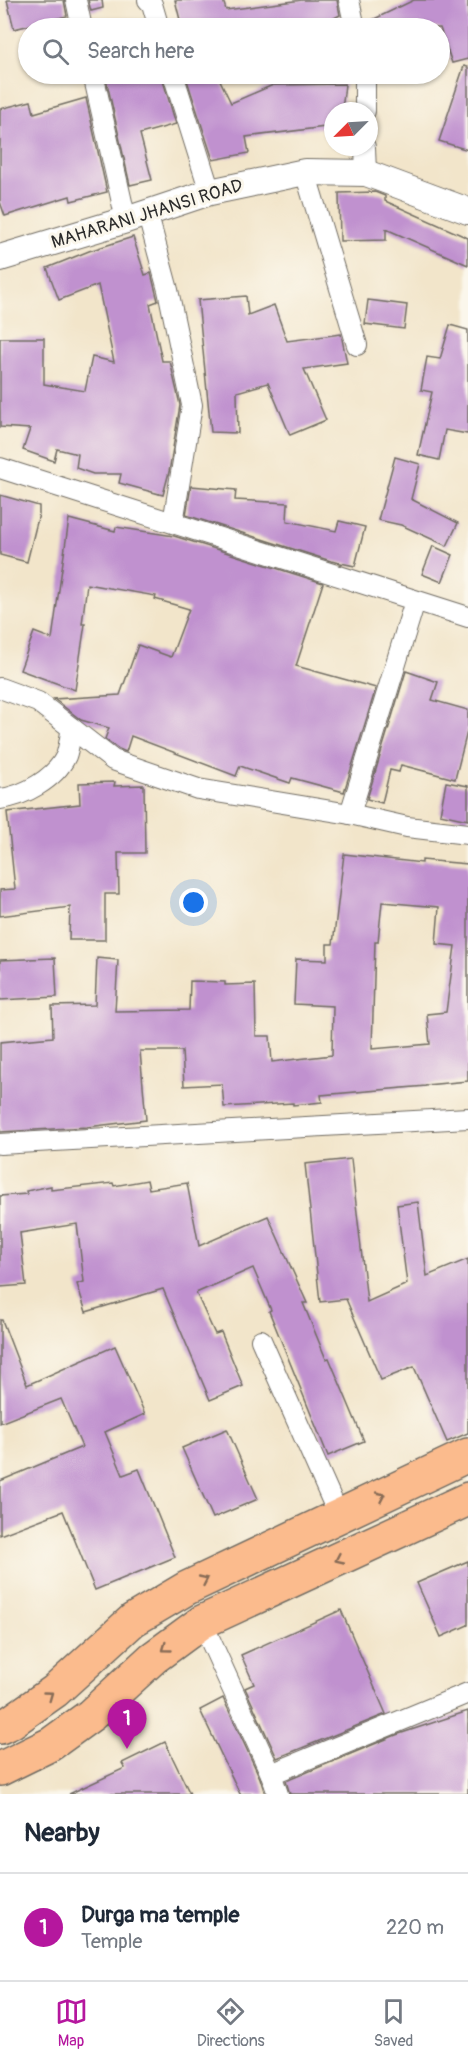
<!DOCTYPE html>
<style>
body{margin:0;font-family:Pangolin,sans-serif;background:#f2f2f3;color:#1f2937}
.compass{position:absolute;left:324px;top:102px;width:54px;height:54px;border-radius:50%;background:#fff;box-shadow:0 2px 4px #0004;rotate:246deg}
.you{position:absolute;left:194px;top:903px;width:21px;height:21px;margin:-15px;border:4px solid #fff;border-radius:50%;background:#1a73e8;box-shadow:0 0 0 9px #1a73e833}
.badge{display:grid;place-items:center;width:39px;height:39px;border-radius:50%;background:#b5179e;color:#fff;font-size:20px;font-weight:700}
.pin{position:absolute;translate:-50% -50px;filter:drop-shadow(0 2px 3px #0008)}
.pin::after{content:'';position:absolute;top:32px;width:21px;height:18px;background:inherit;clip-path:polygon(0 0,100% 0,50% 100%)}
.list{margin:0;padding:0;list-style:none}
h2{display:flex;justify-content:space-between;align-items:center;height:78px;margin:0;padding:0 24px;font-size:26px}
h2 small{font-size:20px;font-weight:400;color:#747a83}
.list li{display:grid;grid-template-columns:39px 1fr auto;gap:18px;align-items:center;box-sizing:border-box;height:108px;padding:0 24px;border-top:2px solid #e0e1e3}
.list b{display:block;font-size:22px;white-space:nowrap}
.list p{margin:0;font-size:20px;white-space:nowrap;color:#747a83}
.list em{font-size:20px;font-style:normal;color:#747a83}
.icon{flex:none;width:33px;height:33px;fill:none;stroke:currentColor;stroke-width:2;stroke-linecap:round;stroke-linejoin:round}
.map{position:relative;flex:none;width:468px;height:1794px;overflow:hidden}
.search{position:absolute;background:#fff;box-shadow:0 2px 4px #0004;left:18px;right:18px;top:18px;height:66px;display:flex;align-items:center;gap:15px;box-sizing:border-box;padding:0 21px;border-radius:33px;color:#747a83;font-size:22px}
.sheet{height:186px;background:#fff}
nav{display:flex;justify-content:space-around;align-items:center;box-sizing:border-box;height:84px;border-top:2px solid #e0e1e3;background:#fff;font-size:16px;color:#747a83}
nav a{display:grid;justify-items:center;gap:3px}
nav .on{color:#b5179e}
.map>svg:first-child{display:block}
.building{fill:#c091cf;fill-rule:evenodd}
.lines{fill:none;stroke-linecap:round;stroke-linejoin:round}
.minor-casing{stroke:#716c63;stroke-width:22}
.tertiary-casing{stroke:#716c63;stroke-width:28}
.trunk-casing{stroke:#716c63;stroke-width:36}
.minor{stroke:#fff;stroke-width:20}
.tertiary{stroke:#fff;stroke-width:26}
.trunk{stroke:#fbbb8d;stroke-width:33}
.oneway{stroke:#896c57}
.labels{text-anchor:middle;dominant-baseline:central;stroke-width:6;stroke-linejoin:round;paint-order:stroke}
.street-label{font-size:18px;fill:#2b2b2b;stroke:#fbf7ec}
</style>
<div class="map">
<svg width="468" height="1794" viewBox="0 0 468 1794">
<rect width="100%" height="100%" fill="#fbf7ec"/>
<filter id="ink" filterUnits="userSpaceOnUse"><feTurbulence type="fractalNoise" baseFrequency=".0167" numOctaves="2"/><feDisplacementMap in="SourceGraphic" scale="12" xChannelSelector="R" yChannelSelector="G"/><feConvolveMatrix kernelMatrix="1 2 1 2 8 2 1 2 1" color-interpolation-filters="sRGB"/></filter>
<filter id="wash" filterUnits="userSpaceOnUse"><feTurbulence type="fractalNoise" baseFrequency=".008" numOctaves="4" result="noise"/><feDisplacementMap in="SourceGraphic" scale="24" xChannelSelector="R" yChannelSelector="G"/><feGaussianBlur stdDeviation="1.35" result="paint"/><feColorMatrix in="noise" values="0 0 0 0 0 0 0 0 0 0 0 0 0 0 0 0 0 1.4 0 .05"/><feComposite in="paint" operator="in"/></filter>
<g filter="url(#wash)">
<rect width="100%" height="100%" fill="#f2e5ca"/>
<g id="blocks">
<g class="building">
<polygon points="7,0 64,0 67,16 14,29"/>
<polygon points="88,0 102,0 103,8 91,11"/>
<polygon points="175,0 223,0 226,10 302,0 337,0 340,15 319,26 300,28 182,28"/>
<polygon points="414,0 468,0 468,59 452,63 440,28 367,28 366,23"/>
<polygon points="464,66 468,67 468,150 439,141"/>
<polygon points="105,74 161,74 176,124 140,134 152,180 130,185"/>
<polygon points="185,74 217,74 231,103 273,85 345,84 342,111 333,111 333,126 246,137 249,153 213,160"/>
<polygon points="86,98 107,192 71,201 70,196 5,216 0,202 0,109 31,101 34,113"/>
<polygon points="375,192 385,196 385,201 468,238 468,265 386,229 386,240 340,241 339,193"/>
<polygon points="133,237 145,275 151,273 158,301 150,304 162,361 170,361 180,405 169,472 163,495 119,483 121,474 93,474 76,468 78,454 57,449 54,461 23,450 30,429 0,427 0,338 44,338 44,384 85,391 92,357 114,362 98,285 59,300 47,268 89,251"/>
<polygon points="246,296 248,315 274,305 287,341 341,334 347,363 304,369 326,420 290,435 268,383 237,392 238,433 211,432 198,300"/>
<polygon points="368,300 407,305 404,329 365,324"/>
<polygon points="450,325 468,330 468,434 445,430 439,460 418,455 432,392 421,390 427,357 440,359"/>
<polygon points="395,457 420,464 411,499 458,523 447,546 401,525 378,520"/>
<polygon points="191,486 236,490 235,500 288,503 287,521 336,531 339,521 365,527 355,566 331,561 186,515"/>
<polygon points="0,495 39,506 39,514 27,562 0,555"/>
<polygon points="69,519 115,531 116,527 174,536 323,583 296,666 376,688 344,792 292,778 290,783 240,766 236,776 131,736 126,752 119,749 105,739 109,728 81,720 54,699 120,695 138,645 171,657 189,609 155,599 156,596 87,584 82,624 85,624 75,690 20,670 34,632 52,639"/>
<polygon points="433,546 453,555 442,582 422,574"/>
<polygon points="406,671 438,682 432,700 468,710 468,728 455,779 401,765 399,772 390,770 382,803 367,799"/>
<polygon points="115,782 114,786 144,785 145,853 118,853 119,894 105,894 105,940 69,940 70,907 0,916 0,890 15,889 7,812 80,804 79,783"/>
<polygon points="446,782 468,786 468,820 440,814"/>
<path d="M344,854L422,863V860L468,864V1081L426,1085V1086L321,1095L322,1102L293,1105V1103L224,1107L222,1084L184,1086L182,1051H140L146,1120L87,1127L0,1132V1042L53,1037L52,1006L95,1005L97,958L118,960L115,1011L189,1010L190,981L225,982V985L255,984L256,1036H270L272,1062L332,1055L333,1006L294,1004L296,959L327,960V944H333ZM382,902L439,907L436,944L455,946L446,1012L427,1014L430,1044L372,1049L375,942H378Z"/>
<polygon points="55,958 57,997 0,1000 0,960"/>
<polygon points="351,1159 367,1302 407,1284 397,1205 418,1202 427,1276 468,1259 468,1433 447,1442 414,1367 381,1380 346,1299 320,1302 305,1164"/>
<polygon points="147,1180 149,1189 187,1183 199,1246 268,1216 307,1303 303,1303 326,1359 329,1358 364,1441 328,1456 269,1311 271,1310 253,1268 196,1293 215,1334 221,1332 243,1386 210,1400 163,1289 86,1312 77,1284 84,1282 77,1224 20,1233 26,1285 0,1287 0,1196 27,1194 26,1191 51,1186 51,1190 113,1183 114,1186"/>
<polygon points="0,1320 2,1320 27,1385 115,1346 145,1414 105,1432 123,1475 139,1469 175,1557 95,1590 63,1511 0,1535 0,1481 82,1447 61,1399 0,1423"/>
<polygon points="227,1429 258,1499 213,1518 182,1448"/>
<polygon points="468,1561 468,1625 441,1637 417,1583"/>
<polygon points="341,1610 386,1714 277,1758 245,1688 254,1684 241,1655"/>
<polygon points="223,1698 260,1778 265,1794 240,1794 200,1710"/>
<polygon points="468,1711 468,1794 290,1794 286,1781 396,1735"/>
<polygon points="165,1742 190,1794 69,1794 125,1768 122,1763"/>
</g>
</g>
</g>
<g filter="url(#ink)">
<use href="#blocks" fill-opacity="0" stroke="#716c63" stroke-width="1.5"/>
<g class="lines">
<g class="minor-casing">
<g id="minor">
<polyline points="76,0 82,28"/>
<polyline points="148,0 152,4 159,28"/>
<polyline points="349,0 355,28"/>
<polyline points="93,74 126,220"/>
<polyline points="173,74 210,192"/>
<polyline points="365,74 365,111"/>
<polyline points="365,147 366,173"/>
<polyline points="305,172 357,345"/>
<polyline points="147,212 168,290 192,405 173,523"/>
<polyline points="0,468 468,617"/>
<polyline points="0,688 38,702 113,760 198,789 350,814 407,827 468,834"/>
<path d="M0,799C24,796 55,779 66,756C69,748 70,736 72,728"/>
<polyline points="350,814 415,601"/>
<polyline points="0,1144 468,1118"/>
<polyline points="261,1340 339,1516"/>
<polyline points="202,1622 271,1774 278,1794"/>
<polyline points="271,1774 468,1693"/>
</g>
</g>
<g class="tertiary-casing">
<polyline id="tertiary" points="0,258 126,220 210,192 305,172 366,173 468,211"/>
</g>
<g class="trunk-casing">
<g id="trunk">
<polyline points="0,1727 11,1722 55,1691 133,1620 187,1588 468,1455"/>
<polyline points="0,1769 51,1744 91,1715 153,1658 202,1622 468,1499"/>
</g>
</g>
<use href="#minor" class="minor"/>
<use href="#tertiary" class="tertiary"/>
<use href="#trunk" class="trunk"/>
</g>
<defs><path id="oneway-chevron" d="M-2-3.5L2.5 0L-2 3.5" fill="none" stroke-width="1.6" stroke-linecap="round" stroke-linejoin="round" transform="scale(1.5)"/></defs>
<g class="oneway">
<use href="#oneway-chevron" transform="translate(381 1496) rotate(-25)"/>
<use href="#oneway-chevron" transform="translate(339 1559) rotate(155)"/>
<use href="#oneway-chevron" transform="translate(204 1580) rotate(-25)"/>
<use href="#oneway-chevron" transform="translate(166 1648) rotate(144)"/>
<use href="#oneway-chevron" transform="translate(49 1695) rotate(-36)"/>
</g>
</g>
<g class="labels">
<g class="street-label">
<text transform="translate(147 214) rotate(-17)">MAHARANI JHANSI ROAD</text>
</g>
</g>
</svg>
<svg class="compass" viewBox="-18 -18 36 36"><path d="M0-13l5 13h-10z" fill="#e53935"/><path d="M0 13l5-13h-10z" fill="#747a83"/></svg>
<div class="you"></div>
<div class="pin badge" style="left:127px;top:1749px">1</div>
<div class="search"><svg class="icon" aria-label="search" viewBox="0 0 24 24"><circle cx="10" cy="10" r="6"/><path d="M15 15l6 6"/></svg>Search here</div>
</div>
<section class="sheet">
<h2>Nearby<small></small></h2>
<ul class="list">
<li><span class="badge">1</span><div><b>Durga ma temple</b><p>Temple</p></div><em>220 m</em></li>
</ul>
</section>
<nav>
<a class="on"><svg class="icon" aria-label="map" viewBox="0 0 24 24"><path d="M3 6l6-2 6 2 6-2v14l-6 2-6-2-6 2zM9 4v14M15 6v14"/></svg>Map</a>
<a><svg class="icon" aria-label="directions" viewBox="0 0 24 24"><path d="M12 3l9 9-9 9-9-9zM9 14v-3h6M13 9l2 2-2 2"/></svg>Directions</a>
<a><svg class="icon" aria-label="saved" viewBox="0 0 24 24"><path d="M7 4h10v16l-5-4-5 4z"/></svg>Saved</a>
</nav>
